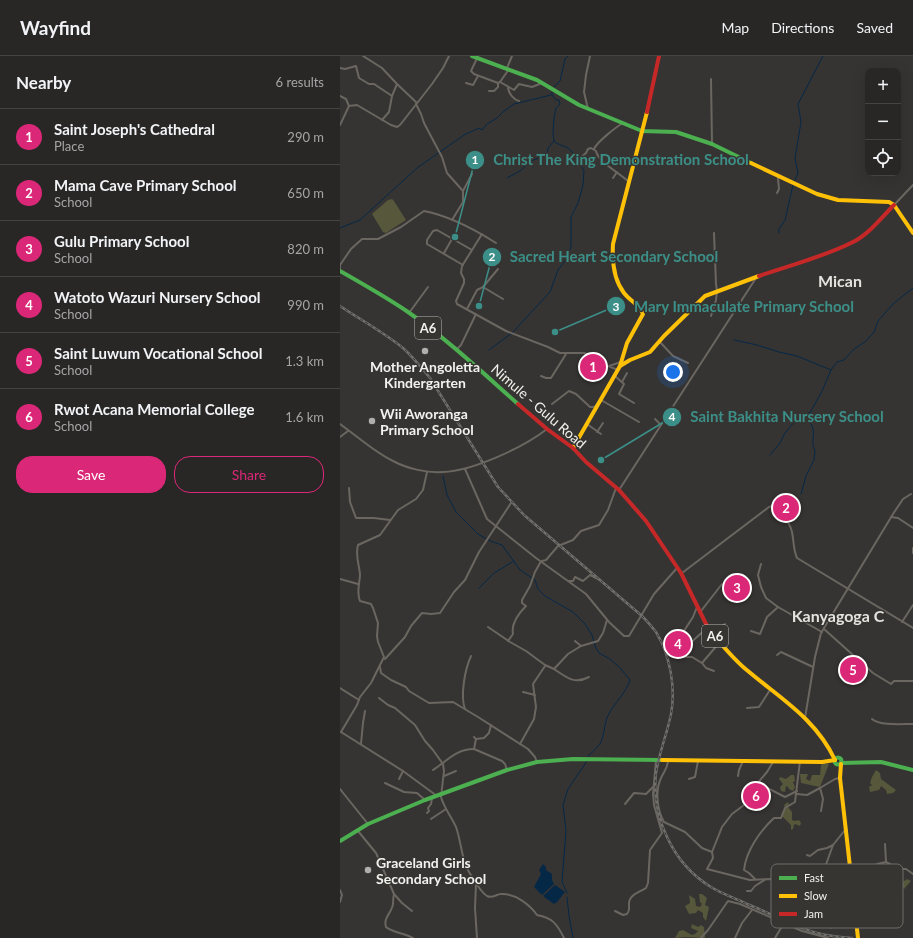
<!DOCTYPE html>
<meta charset="utf-8">
<style>
body{margin:0;font-family:Lato,sans-serif;background:#343332;color:#f1f3f6}
.controls{position:absolute;right:12px;top:12px;display:grid;overflow:hidden;border-radius:8px;box-shadow:0 4px 16px #0002}
.controls button{width:36px;height:36px;display:grid;place-items:center;padding:0;border:0;border-bottom:1px solid #444443;background:#282726;color:#f1f3f6;font:20px sans-serif}
.you{position:absolute;left:333px;top:316px;width:14px;height:14px;margin:-10px;border:3px solid #fff;border-radius:50%;background:#1a73e8;box-shadow:0 0 0 6px #1a73e833}
.badge{display:grid;place-items:center;width:26px;height:26px;border-radius:50%;background:#db2777;color:#fff;font-size:13px;font-weight:700}
.pin{position:absolute;translate:-50% -50%;border:2px solid #fff;box-shadow:0 1px 4px #0006}
.list{margin:0;padding:0;list-style:none}
h2{display:flex;justify-content:space-between;align-items:center;height:52px;margin:0;padding:0 16px;font-size:17px}
h2 small{font-size:13px;font-weight:400;color:#a5a5a7}
.list li{display:grid;grid-template-columns:26px 1fr auto;gap:12px;align-items:center;box-sizing:border-box;height:56px;padding:0 16px;border-top:1px solid #444443}
.list b{display:block;font-size:15px;white-space:nowrap}
.list p{margin:0;font-size:13px;white-space:nowrap;color:#a5a5a7}
.list em{font-size:13px;font-style:normal;color:#a5a5a7}
.actions{display:flex;gap:8px;padding:12px 16px}
.actions a{flex:1;padding:9px 0;border:1px solid #db2777;border-radius:16px;text-align:center;font-size:14px;color:#db2777}
.actions .main{background:#db2777;color:#fff}
.icon{flex:none;width:22px;height:22px;fill:none;stroke:currentColor;stroke-width:2;stroke-linecap:round;stroke-linejoin:round}
.map{position:relative;flex:none;width:573px;height:882px;overflow:hidden}
header{display:flex;align-items:center;gap:24px;box-sizing:border-box;height:56px;padding:0 20px;background:#282726;border-bottom:1px solid #444443}
header strong{font-size:19px}
nav{display:flex;gap:22px;margin-inline-start:auto;font-size:14px}
main{display:flex}
aside{flex:1;background:#282726}
.map>svg:first-child{display:block}
.green{fill:#56573b}
.water{fill:#052847}
.lines{fill:none;stroke-linecap:round;stroke-linejoin:round}
.stream{stroke:#052847;stroke-width:1}
.street{stroke:#6b6660;stroke-width:2}
.fast{stroke:#4caf50;stroke-width:4}
.slow{stroke:#ffc107;stroke-width:4}
.jam{stroke:#c62828;stroke-width:4}
.rail-casing{stroke:#72706d;stroke-width:2.5}
.rail{stroke:#363532;stroke-width:1;stroke-dasharray:3;stroke-linecap:butt}
.poi-dot{fill:#afafad;stroke:#363532;stroke-width:1.5}
.labels{text-anchor:middle;dominant-baseline:central;stroke-width:3;stroke-linejoin:round;paint-order:stroke}
.shield{fill:#363532;stroke:#b9b9b6;stroke-width:1}
.shield-label{font-size:13px;font-weight:bold;fill:#f1f1ef}
.poi-label{font-size:14px;font-weight:bold;fill:#f1f1ef;stroke:#363532;text-anchor:start}
.street-label{font-size:14px;fill:#f1f1ef;stroke:#363532}
.quarter-label{font-size:16px;font-weight:bold;fill:#e3e3df;stroke:#363532}
.key{fill:#363532;stroke:#6e6d6b;stroke-width:1}
.key-label{font-size:11px;fill:#f1f1ef}
.leader{fill:none;stroke:#3c8f88;stroke-width:1.5}
.callout-dot{fill:#3c8f88;stroke:#363532;stroke-width:1.5}
.mark-label{font-size:12px;text-anchor:middle;font-weight:bold;fill:#fff}
.callout-label{font-size:15px;text-anchor:middle;font-weight:bold;fill:#3c8f88;stroke:#363532;stroke-width:3;stroke-linejoin:round;paint-order:stroke}
</style>
<header>
<strong>Wayfind</strong>
<nav><a>Map</a><a>Directions</a><a>Saved</a></nav>
</header>
<main>
<aside>
<h2>Nearby<small>6 results</small></h2>
<ul class="list">
<li><span class="badge">1</span><div><b>Saint Joseph's Cathedral</b><p>Place</p></div><em>290 m</em></li>
<li><span class="badge">2</span><div><b>Mama Cave Primary School</b><p>School</p></div><em>650 m</em></li>
<li><span class="badge">3</span><div><b>Gulu Primary School</b><p>School</p></div><em>820 m</em></li>
<li><span class="badge">4</span><div><b>Watoto Wazuri Nursery School</b><p>School</p></div><em>990 m</em></li>
<li><span class="badge">5</span><div><b>Saint Luwum Vocational School</b><p>School</p></div><em>1.3 km</em></li>
<li><span class="badge">6</span><div><b>Rwot Acana Memorial College</b><p>School</p></div><em>1.6 km</em></li>
</ul>
<div class="actions"><a class="main">Save</a><a>Share</a></div>
</aside>
<div class="map">
<svg width="573" height="882" viewBox="0 0 573 882">
<rect width="100%" height="100%" fill="#353433"/>
<g class="green">
<polygon points="52,143 54,145 66,164 46,177 43,176 32,158 48,144"/>
<polygon points="483,707 489,708 480,731 461,727 460,718 468,718 466,723 470,725 472,719 480,719 481,709"/>
<polygon points="536,714 540,717 541,723 556,734 553,737 547,738 546,734 541,730 539,734 530,736 529,731 532,729 530,727 532,721"/>
<polygon points="451,719 454,719 455,725 453,726 455,731 453,735 449,733 448,731 446,730 445,736 441,735 440,731 443,728 439,723 440,721 446,723"/>
<polygon points="448,746 449,748 448,751 452,756 452,764 455,765 459,764 461,767 460,770 455,768 454,769 453,773 451,774 451,769 441,759 445,752 444,749"/>
<polygon points="567,823 571,825 564,833 562,830 560,831 560,842 552,847 546,843 546,836 549,835 554,837 556,834 553,828 557,825 560,828"/>
<polygon points="359,838 362,838 367,842 365,849 369,851 366,865 363,861 363,857 358,854 356,857 349,858 345,850 350,847 349,839 355,843 356,850 360,851 362,848 360,846"/>
<path d="M484,847C493,847 498,852 498,860L489,859L487,862L486,865L493,869L494,871L491,873L485,869L484,865L487,858L486,856L487,853L492,858L494,857L489,851L483,852L481,849Z"/>
<polygon points="352,868 358,871 361,869 364,871 365,882 345,881 335,882 339,875 343,874 352,879 355,878 358,875 351,872"/>
</g>
<g class="water">
<polygon points="203,808 206,811 206,814 212,818 212,824 214,828 202,839 194,831 201,818 199,814"/>
<polygon points="215,829 225,836 217,846 214,848 203,840"/>
</g>
<g class="lines">
<g class="stream">
<polyline points="214,31 220,25 225,3 228,0"/>
<polyline points="167,122 180,115 191,105 207,99 208,92 214,85"/>
<polyline points="454,126 458,117 455,102 461,66 458,48 483,0"/>
<polyline points="0,172 20,164 77,112 124,79 139,72 142,74 147,68 157,62 163,56 174,48 211,39"/>
<polyline points="439,177 439,173 445,164 453,129"/>
<polyline points="394,284 417,289 439,296 457,300 491,314"/>
<polyline points="149,294 172,277 210,236 218,214 227,202 231,191 231,161 238,147 243,129 244,115 236,100 228,92 216,87 214,85 213,76 214,62 216,52 220,48 219,44 216,44 212,39 212,36"/>
<polyline points="430,399 440,387 445,377 455,365 470,356"/>
<path d="M103,420L107,439L116,456L138,478L150,485L162,489L180,514L195,524L198,533L205,540L233,556L245,568L252,579L255,590L259,597L270,603L280,612L290,624C285,638 277,644 270,656C264,665 265,676 261,686C258,691 253,696 248,700"/>
<path d="M461,438L466,420L474,404L475,395C469,384 478,379 470,366L471,355L482,335L491,314L497,306L504,304L514,293L525,286L534,276L538,265L553,248L573,232"/>
<polyline points="139,532 154,517 174,505"/>
<polyline points="227,837 222,826 226,775 223,749 228,733 247,705"/>
<polyline points="227,841 229,860 233,882"/>
</g>
<g class="street">
<polyline points="23,0 42,12 57,28 52,40 49,56 42,64"/>
<polyline points="138,0 131,15 134,18 158,27 160,26 169,13"/>
<polyline points="0,12 5,13 16,10 19,22 29,28 34,28 52,40"/>
<polyline points="167,12 172,0"/>
<polyline points="371,23 372,88"/>
<polyline points="160,26 174,34 179,28 192,31 202,27"/>
<polyline points="126,27 133,29 138,20"/>
<polyline points="57,28 77,47"/>
<path d="M168,32C169,38 174,44 179,45"/>
<polyline points="149,35 154,35 158,31 158,27"/>
<polyline points="0,40 6,43 9,50"/>
<polyline points="76,48 81,58 84,67 102,101 107,117 123,135"/>
<polyline points="248,53 244,36 246,19 250,0"/>
<polyline points="0,69 9,50 17,49 51,69 57,71 60,69 92,28 103,12 109,0"/>
<path d="M254,93C257,86 276,71 283,67"/>
<path d="M233,108L246,97L248,93L251,92L256,95C258,106 281,118 289,126"/>
<polyline points="273,122 277,116"/>
<polyline points="437,137 439,133 438,122"/>
<polyline points="554,149 573,129"/>
<polyline points="112,164 123,146 123,135 132,118"/>
<polyline points="132,194 142,178"/>
<polyline points="104,197 112,183"/>
<polyline points="123,209 87,188 87,184 93,175 97,174 132,194 122,210 121,217 124,223 124,227 116,245 117,248 166,275 208,291 220,297 245,297 268,310 278,314"/>
<path d="M0,213V209L11,193L22,183H38L61,171L84,155C110,160 134,173 156,187"/>
<polyline points="143,231 158,213"/>
<polyline points="127,253 137,234 143,231 163,243"/>
<polyline points="69,257 88,231"/>
<polyline points="371,260 376,244 377,235 376,228 374,177"/>
<polyline points="319,285 333,300 348,307"/>
<polyline points="116,294 121,289 136,258"/>
<polyline points="269,310 281,306"/>
<polyline points="242,312 249,299"/>
<polyline points="201,320 206,322 211,322 226,298"/>
<polyline points="275,320 284,328 279,338 294,347"/>
<polyline points="282,326 287,317"/>
<polyline points="261,344 299,366"/>
<polyline points="212,348 229,335 236,338 250,351 254,351 258,348"/>
<polyline points="315,363 321,369"/>
<path d="M0,368C17,380 34,396 53,405C68,413 87,417 103,416C133,415 184,391 207,373"/>
<polyline points="247,368 261,378"/>
<polyline points="257,376 263,367"/>
<polyline points="0,381 8,375"/>
<polyline points="125,413 147,463 196,502 246,538 269,566 284,580 289,580 314,538 337,512"/>
<polyline points="9,432 10,446 16,462 34,462 50,464"/>
<polyline points="279,434 416,222"/>
<polyline points="551,461 558,462 573,472"/>
<polyline points="573,492 573,497"/>
<polyline points="421,508 418,519 421,531 426,542 438,551"/>
<path d="M342,517L429,451L432,450C440,455 450,466 452,476C454,485 453,493 457,502L573,572"/>
<polyline points="0,523 18,528"/>
<polyline points="229,525 233,525 235,521 243,525 250,519 260,524"/>
<polyline points="361,555 382,528"/>
<polyline points="562,566 573,549"/>
<polyline points="148,571 170,586 186,595 205,609 214,613 228,598 241,590 235,585"/>
<polyline points="484,573 533,617 551,628 554,625 573,625"/>
<polyline points="411,575 420,578 427,561 438,551 482,576"/>
<polyline points="372,577 385,568"/>
<polyline points="340,581 353,561 357,551"/>
<path d="M168,585L173,578C171,568 179,557 186,550L182,547V544L190,530L195,516L200,507L202,505L206,504L218,490L233,484L241,475L259,469L268,454L276,432"/>
<polyline points="241,590 258,585 263,577 267,564"/>
<polyline points="437,599 441,596 473,611"/>
<polyline points="338,601 352,601 362,607 379,587"/>
<polyline points="341,602 347,590 367,572"/>
<polyline points="45,603 65,581 71,570 82,557 91,558 100,557 114,536 125,524 139,496 171,447"/>
<polyline points="362,607 366,612 374,615"/>
<polyline points="40,611 41,617 51,624 66,631 69,635 89,647 113,646 138,661 188,693 195,701 197,706"/>
<path d="M214,613C226,621 234,629 249,621"/>
<polyline points="0,632 19,644"/>
<polyline points="183,636 195,639"/>
<path d="M39,642L48,649L55,652L75,669L85,685L93,694L103,708L104,715L101,741C104,752 111,760 116,771C120,782 121,795 125,807C127,814 131,819 135,826C138,830 142,837 147,840C153,843 156,838 161,838C175,837 190,849 197,859C213,862 217,868 224,882"/>
<polyline points="407,652 419,651 430,634"/>
<path d="M125,653C120,640 125,613 131,600"/>
<polyline points="465,662 475,601 481,577 553,458 563,443 571,438"/>
<path d="M532,663C540,670 562,668 573,668"/>
<path d="M1,676L17,649L20,641L31,627L44,601L38,586L37,580L38,567L33,552L31,548L20,545C16,536 20,527 20,518C19,508 15,499 18,489L40,479L58,454L76,443L83,434L87,416"/>
<polyline points="1,676 63,715 97,740"/>
<polyline points="134,681 136,683 134,693 162,705 165,708 167,714"/>
<polyline points="136,683 144,682 149,677 151,669"/>
<polyline points="21,688 23,667 25,655"/>
<polyline points="180,688 194,663 196,651 193,628 205,610"/>
<path d="M328,704C328,712 324,715 321,722C315,735 317,754 324,766L345,776L362,792L372,796L373,802L367,813L410,824L431,823L451,834L461,835"/>
<path d="M93,714C107,705 116,693 134,693"/>
<polyline points="104,720 116,715"/>
<polyline points="398,720 399,714 403,705"/>
<polyline points="59,723 63,715"/>
<polyline points="349,723 355,721 358,705"/>
<polyline points="45,727 64,736 77,737 85,744"/>
<polyline points="418,727 445,741 457,735"/>
<polyline points="0,733 28,768"/>
<polyline points="457,738 467,739 480,732"/>
<polyline points="285,748 294,737 306,738 313,731"/>
<polyline points="481,755 483,743 480,732 495,723 500,722"/>
<polyline points="87,757 89,755 88,752 91,748 92,742"/>
<polyline points="91,763 106,753"/>
<polyline points="18,775 36,797 54,838 62,847 72,855"/>
<polyline points="545,788 546,806"/>
<polyline points="372,796 382,771 392,758 408,746 416,729 427,716 433,706"/>
<polyline points="467,799 470,800 478,794 487,792 493,789 505,774"/>
<polyline points="511,820 521,817 537,808 546,806 559,813 566,813 573,818"/>
<path d="M415,823L409,817L404,814C406,795 420,775 434,762H441L445,752L455,746L460,705"/>
<polyline points="136,828 135,852 137,882"/>
<polyline points="0,834 2,839 0,846"/>
<polyline points="407,835 411,835 415,830 426,823"/>
<path d="M54,838C53,842 53,844 53,848C52,857 43,861 46,871C53,877 65,877 73,882"/>
<path d="M514,843H549C555,847 555,855 561,858"/>
<path d="M275,855L283,859L287,858C290,854 289,853 289,849C288,839 300,836 306,832L308,827L310,794L322,777L314,749L313,738L316,704"/>
<polyline points="361,882 368,874 388,845 400,848 444,867 463,828 479,821 484,814 493,789"/>
<polyline points="395,882 402,867 412,854"/>
<polyline points="435,882 444,867 462,875 488,882"/>
</g>
<g class="fast">
<polyline points="132,0 197,24 239,49 302,75 336,76 372,88 411,107"/>
<path d="M0,215C23,228 46,241 68,256C107,283 143,317 178,348"/>
<circle cx="498" cy="705" r="3.5"/>
<polyline points="501,707 541,706 573,714"/>
<polyline points="0,785 28,768 85,744 167,714 197,706 233,703 322,704"/>
</g>
<g class="slow">
<polyline points="411,107 477,138 498,144 549,146 554,149 573,177"/>
<path d="M280,310L287,287L303,258C299,248 290,245 284,237C274,224 272,204 273,188L307,56"/>
<polyline points="233,392 280,310 290,304 310,296 324,280 365,240 419,220"/>
<path d="M372,577C383,590 394,604 408,615C441,643 476,663 495,704"/>
<polyline points="322,704 482,706 495,704"/>
<polyline points="501,708 500,722 518,882"/>
</g>
<g class="jam">
<polyline points="307,56 319,0"/>
<path d="M419,220C448,210 486,200 513,186C529,178 541,162 554,149"/>
<polyline points="178,348 207,373 233,392 246,406 279,434 306,465 341,517 367,570 372,577"/>
</g>
<g class="rail-casing">
<path id="rail" d="M0,250C21,264 43,276 63,292C73,301 81,311 90,322L158,431L184,459L302,560C307,565 312,571 316,576C330,599 336,632 331,658C327,678 319,697 316,717C311,761 333,808 371,831C382,838 395,842 407,848C430,857 453,870 477,877C488,880 500,881 512,882"/>
</g>
<use href="#rail" class="rail"/>
</g>
<g class="poi-dot">
<circle cx="85" cy="295" r="4"/>
<circle cx="32" cy="365" r="4"/>
<circle cx="28" cy="814" r="4"/>
</g>
<g class="labels">
<g class="shield">
<rect x="75" y="261" width="26" height="22" rx="3"/>
<rect x="362" y="569" width="26" height="22" rx="3"/>
</g>
<g class="shield-label">
<text x="88" y="272">A6</text>
<text x="375" y="580">A6</text>
</g>
<g class="poi-label">
<text x="85" y="310" text-anchor="middle">Mother Angoletta<tspan x="85" dy="16">Kindergarten</tspan></text>
<text x="40" y="357">Wii Aworanga<tspan x="40" dy="16">Primary School</tspan></text>
<text x="36" y="806">Graceland Girls<tspan x="36" dy="16">Secondary School</tspan></text>
</g>
<g class="street-label">
<text transform="translate(199 350) rotate(41)">Nimule - Gulu Road</text>
</g>
<g class="quarter-label">
<text x="500" y="224">Mican</text>
<text x="498" y="559">Kanyagoga C</text>
</g>
</g>
<rect x="431" y="808" width="132" height="64" rx="6" class="key"/>
<rect x="439" y="820" width="18" height="4" fill="#4caf50"/>
<rect x="439" y="838" width="18" height="4" fill="#ffc107"/>
<rect x="439" y="856" width="18" height="4" fill="#c62828"/>
<g class="key-label">
<text x="464" y="826">Fast</text>
<text x="464" y="844">Slow</text>
<text x="464" y="862">Jam</text>
</g>
<path class="leader" d="M115 181L135 104M139 250L152 201M215 276L276 250M261 404L332 361"/>
<g class="callout-dot">
<circle cx="115" cy="181" r="4"/>
<circle cx="139" cy="250" r="4"/>
<circle cx="215" cy="276" r="4"/>
<circle cx="261" cy="404" r="4"/>
<circle cx="135" cy="104" r="10"/>
<circle cx="152" cy="201" r="10"/>
<circle cx="276" cy="250" r="10"/>
<circle cx="332" cy="361" r="10"/>
</g>
<g class="mark-label">
<text x="135" y="108">1</text>
<text x="152" y="205">2</text>
<text x="276" y="255">3</text>
<text x="332" y="365">4</text>
</g>
<g class="callout-label">
<text x="281" y="109">Christ The King Demonstration School</text>
<text x="274" y="206">Sacred Heart Secondary School</text>
<text x="404" y="256">Mary Immaculate Primary School</text>
<text x="447" y="366">Saint Bakhita Nursery School</text>
</g>
</svg>
<div class="controls">
<button>+</button>
<button>−</button>
<button><svg class="icon" aria-label="locate" viewBox="0 0 24 24"><circle cx="12" cy="12" r="6"/><path d="M12 2v4M12 18v4M2 12h4M18 12h4"/></svg></button>
</div>
<div class="you"></div>
<div class="pin badge" style="left:253px;top:311px">1</div>
<div class="pin badge" style="left:446px;top:452px">2</div>
<div class="pin badge" style="left:397px;top:532px">3</div>
<div class="pin badge" style="left:338px;top:588px">4</div>
<div class="pin badge" style="left:513px;top:614px">5</div>
<div class="pin badge" style="left:416px;top:740px">6</div>
</div>
</main>
